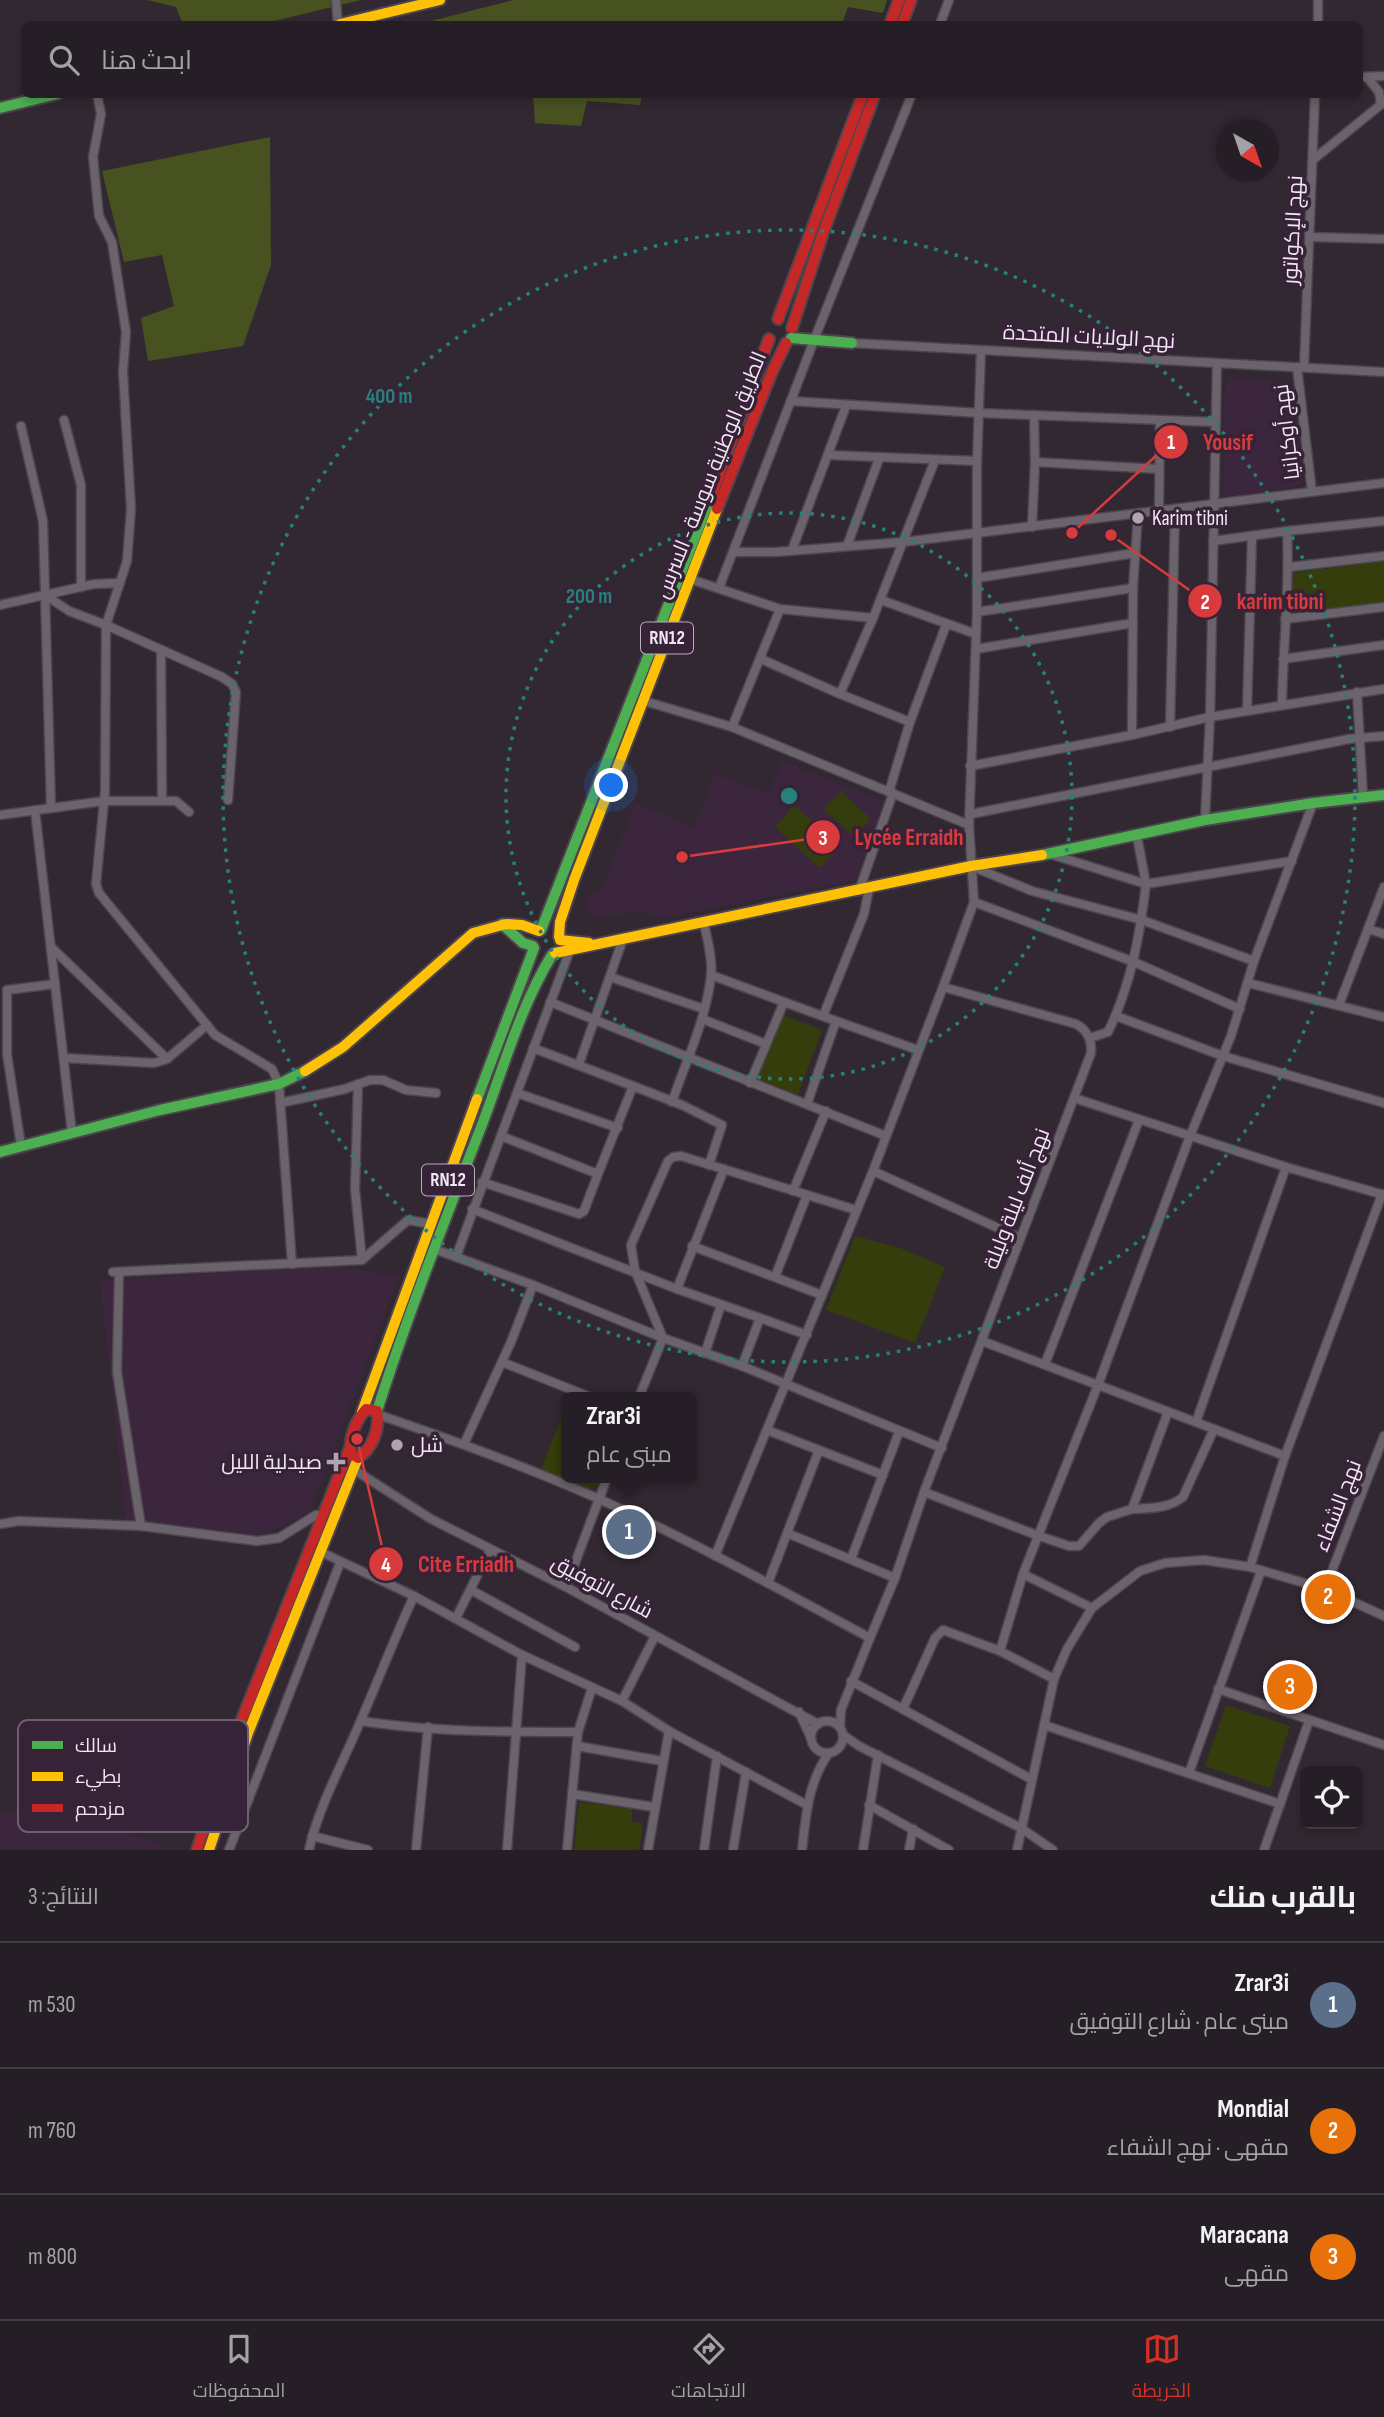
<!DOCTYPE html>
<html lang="ar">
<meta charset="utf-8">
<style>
body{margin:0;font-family:"Sofia Sans Condensed",Cairo,sans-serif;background:#2e272e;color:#f1f3f6;direction:rtl}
.controls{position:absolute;right:21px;bottom:21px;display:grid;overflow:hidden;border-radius:10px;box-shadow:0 4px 10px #0003}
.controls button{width:63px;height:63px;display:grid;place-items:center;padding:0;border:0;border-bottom:2px solid #423c43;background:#261e26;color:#f1f3f6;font:35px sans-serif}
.compass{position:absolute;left:1216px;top:119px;width:63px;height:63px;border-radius:50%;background:#261e26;box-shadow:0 4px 10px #0003;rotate:140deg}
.you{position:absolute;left:612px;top:786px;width:24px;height:24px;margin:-18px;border:5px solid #fff;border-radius:50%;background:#1a73e8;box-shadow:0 0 0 10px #1a73e833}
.badge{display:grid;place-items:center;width:46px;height:46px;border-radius:50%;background:#d93025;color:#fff;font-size:23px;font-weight:700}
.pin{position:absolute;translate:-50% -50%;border:4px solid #fff;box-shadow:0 2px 7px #0006}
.popup{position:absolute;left:561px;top:1392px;width:136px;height:91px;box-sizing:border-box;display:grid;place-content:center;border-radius:10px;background:#261e26;filter:drop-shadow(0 2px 5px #0005);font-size:23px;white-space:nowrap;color:#a4a2a7}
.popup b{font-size:26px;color:#f1f3f6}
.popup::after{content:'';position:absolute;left:50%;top:100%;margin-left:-14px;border:14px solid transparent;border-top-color:#261e26}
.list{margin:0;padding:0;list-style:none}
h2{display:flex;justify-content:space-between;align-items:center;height:91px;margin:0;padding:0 28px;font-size:30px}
h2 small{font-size:23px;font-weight:400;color:#a4a2a7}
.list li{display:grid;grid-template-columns:46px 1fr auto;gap:21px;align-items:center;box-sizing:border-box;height:126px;padding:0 28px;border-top:2px solid #423c43}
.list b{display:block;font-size:26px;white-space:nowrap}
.list p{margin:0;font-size:23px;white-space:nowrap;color:#a4a2a7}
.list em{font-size:23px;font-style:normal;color:#a4a2a7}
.icon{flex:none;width:38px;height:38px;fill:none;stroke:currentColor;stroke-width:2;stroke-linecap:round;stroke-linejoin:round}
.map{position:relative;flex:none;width:1384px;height:1850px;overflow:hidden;direction:ltr}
.search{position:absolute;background:#261e26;box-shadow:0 4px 10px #0003;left:21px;right:21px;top:21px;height:77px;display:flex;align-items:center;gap:18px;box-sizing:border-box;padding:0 24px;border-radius:10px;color:#a4a2a7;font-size:26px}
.sheet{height:469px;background:#261e26}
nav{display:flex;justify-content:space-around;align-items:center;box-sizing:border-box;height:98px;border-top:2px solid #423c43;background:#261e26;font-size:19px;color:#a4a2a7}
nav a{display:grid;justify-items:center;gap:4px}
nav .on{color:#d93025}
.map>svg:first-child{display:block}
.built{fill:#3c263d}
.green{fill:#353d0c}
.forest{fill:#485221}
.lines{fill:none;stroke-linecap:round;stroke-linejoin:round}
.street-casing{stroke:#4d444d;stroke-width:11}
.fast-casing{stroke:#4d444d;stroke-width:14}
.slow-casing{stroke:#4d444d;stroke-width:14}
.jam-casing{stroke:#4d444d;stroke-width:14}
.street{stroke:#6b636c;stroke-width:8}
.fast{stroke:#4caf50;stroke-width:10}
.slow{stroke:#ffc107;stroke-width:10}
.jam{stroke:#c62828;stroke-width:10}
.ring{fill:none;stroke:#26817b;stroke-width:3.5;stroke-dasharray:3.5 7}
.poi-dot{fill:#afa4af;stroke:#362337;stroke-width:2.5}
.labels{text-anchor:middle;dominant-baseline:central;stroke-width:7;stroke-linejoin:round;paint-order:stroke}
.shield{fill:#362337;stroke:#baacbb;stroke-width:2}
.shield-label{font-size:19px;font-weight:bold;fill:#f2e6f3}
.street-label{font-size:21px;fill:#f2e6f3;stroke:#362337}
.poi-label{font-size:21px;fill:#f2e6f3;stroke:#362337;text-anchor:start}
.key{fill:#362337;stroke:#6e5e6f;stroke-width:2}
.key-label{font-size:19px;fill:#f2e6f3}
.centre{fill:#26817b;stroke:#362337;stroke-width:3.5}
.ring-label{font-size:21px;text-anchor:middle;font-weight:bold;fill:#26817b;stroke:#362337;stroke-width:7;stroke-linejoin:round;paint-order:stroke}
.leader{fill:none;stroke:#d93b3c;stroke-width:2.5}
.callout-dot{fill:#d93b3c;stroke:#362337;stroke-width:2.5}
.mark-label{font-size:21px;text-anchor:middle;font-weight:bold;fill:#fff}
.callout-label{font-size:23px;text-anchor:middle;font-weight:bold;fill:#d93b3c;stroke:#362337;stroke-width:7;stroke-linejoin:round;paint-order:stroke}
</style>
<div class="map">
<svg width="1384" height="1850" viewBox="0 0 1384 1850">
<rect width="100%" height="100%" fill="#322832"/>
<g class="built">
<polygon points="1231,379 1287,382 1292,385 1303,480 1302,484 1297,487 1223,497 1225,386"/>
<polygon points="782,761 887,802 858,880 664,918 646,912 589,916 586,905 590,894 601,892 635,803 694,827 715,774 769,793"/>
<polygon points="333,1265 399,1277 309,1512 269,1532 257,1534 126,1522 100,1281"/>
<polygon points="33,1804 151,1841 171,1850 0,1850 0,1814"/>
</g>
<g class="green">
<polygon points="1384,561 1384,602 1295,615 1290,611 1293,573"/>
<polygon points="841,791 871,819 854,837 824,809"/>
<polygon points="794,805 840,846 820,868 775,827"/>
<polygon points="782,1015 822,1030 798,1095 757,1080"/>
<polygon points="855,1236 900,1248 945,1267 915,1343 826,1310"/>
<polygon points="566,1405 566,1478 602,1478 599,1485 587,1490 541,1469"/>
<polygon points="1226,1705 1290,1726 1270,1788 1205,1766"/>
<polygon points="579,1802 632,1809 632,1822 643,1823 639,1850 574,1850"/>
</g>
<g class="forest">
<polygon points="147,0 361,0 262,24 183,24 176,7"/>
<polygon points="514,0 887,0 883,13 848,7 842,24 419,24"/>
<polygon points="533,95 533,94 642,95 640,105 587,101 581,126 535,123"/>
<polygon points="270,137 271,265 243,346 148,361 141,318 174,306 162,255 124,262 102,171"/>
</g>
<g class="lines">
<g class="street-casing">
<g id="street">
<polyline points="336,0 338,24"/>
<polyline points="940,24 949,0"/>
<polyline points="1318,24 1318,0"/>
<polyline points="1360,77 1384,76"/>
<polyline points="1367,77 1379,92 1381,104"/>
<polyline points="97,94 101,114 93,157 99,216 112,242 126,332 123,372 131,509 127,561 106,625 105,791 96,884 99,893 215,1035 272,1069 279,1084 292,1264"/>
<polyline points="1314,159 1384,102"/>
<polyline points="1311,237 1384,239"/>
<polyline points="852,343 1384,372"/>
<polyline points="1297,367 1312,492"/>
<polyline points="1304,367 1315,94"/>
<polyline points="791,401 979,413 1216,422"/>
<polyline points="64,420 81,485 81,587"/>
<polyline points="21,426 43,521 51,808"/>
<polyline points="828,455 977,461"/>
<polyline points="1035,462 1159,469"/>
<polyline points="1159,510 1160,421"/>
<polyline points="1032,527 1035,462 1034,415"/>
<polyline points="1213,541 1287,531"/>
<polyline points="847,546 879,459"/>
<polyline points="792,550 846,406"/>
<polyline points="733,552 776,552 903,542 1384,483"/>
<polyline points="1289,567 1384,556"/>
<polyline points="977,578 1135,553"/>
<polyline points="690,579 780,609 873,618 935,460"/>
<polyline points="719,588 818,330 912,94"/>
<polyline points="45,595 69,611 106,625 222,677 232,684 236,692 228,800"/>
<polyline points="881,600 976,634"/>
<polyline points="0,605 94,584 120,583"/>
<polyline points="977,612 1133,588"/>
<polyline points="873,618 840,694 910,722 889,792"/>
<polyline points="1285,619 1384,607"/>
<polyline points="976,649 1133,623"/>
<polyline points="161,650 162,801"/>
<polyline points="761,659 840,694"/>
<polyline points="1283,659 1384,645"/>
<polyline points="1357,692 1363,796"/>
<polyline points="644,701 732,727 969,825"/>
<path d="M1282,704C1283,646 1290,589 1287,531L1384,521"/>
<polyline points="1247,711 1252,536"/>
<polyline points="910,722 946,625"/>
<polyline points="732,727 780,609"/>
<polyline points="1170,727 1175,510"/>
<polyline points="1132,735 1133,588 1138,514"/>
<polyline points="970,766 1132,735 1210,717 1384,689"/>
<polyline points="35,810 72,1133"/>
<polyline points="971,814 1349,739 1384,736"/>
<polyline points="0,815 104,801 176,801 189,812"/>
<polyline points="1205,820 1210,717 1217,364"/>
<polyline points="1137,836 1146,884 1292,861"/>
<path d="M1050,854L1146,884C1140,935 1131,985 1108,1032L1090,1038"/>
<polyline points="971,866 1032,891 1142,920 1254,961"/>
<polyline points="859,891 893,793"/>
<polyline points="974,902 1134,962 1240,1009"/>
<polyline points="1368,929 1384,934"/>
<polyline points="51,947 167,1059"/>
<polyline points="711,975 784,1002"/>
<polyline points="610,977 704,1009"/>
<polyline points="1248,983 1384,1017"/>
<polyline points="550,1002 886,1136"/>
<polyline points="1339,1005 1384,887"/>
<polyline points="823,1016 864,914 869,889"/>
<polyline points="1116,1016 1223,1056 1384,1103"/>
<polyline points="702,1019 766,1044"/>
<polyline points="836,1021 918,1050"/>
<polyline points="64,1058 154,1063 167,1059 207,1025"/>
<polyline points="579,1064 623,939"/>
<polyline points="750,1083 784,1002 836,1021 807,1104"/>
<polyline points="358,1084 355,1189 362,1260"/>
<polyline points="633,1086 682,1105 722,1125 709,1165"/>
<polyline points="517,1093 618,1128"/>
<polyline points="1074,1098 1286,1167 1384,1195"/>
<path d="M672,1102C686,1061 706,1020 711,976C713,958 707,940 704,922"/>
<polyline points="280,1103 345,1089 370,1080 383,1080 406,1090 436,1093"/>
<polyline points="501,1136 598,1174 633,1086 533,1048"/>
<polyline points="21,1146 7,1054 7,990 55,984"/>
<polyline points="873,1171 1020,1238"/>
<polyline points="482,1182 579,1214 584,1211 598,1174"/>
<polyline points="793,1191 826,1111"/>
<polyline points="472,1209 677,1289 760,1318 742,1366"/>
<polyline points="692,1246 822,1295"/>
<polyline points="434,1249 533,1285 663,1338 742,1366 942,1448"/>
<polyline points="456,1257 570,950"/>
<polyline points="113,1272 362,1260 408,1220 431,1224"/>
<polyline points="119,1272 117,1372 141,1526"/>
<polyline points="775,1277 807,1195"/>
<polyline points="677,1289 724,1169"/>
<polyline points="760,1318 807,1335"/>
<polyline points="982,1341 1285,1456"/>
<polyline points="705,1353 721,1305"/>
<polyline points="502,1362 590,1397"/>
<polyline points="1045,1364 1139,1120"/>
<polyline points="639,1397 663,1338 635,1271 631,1245 668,1161 673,1157 681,1156 856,1210"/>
<path d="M379,1415C453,1440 527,1467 599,1499C692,1541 781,1590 870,1638L841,1710L840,1727"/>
<polyline points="1196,1422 1286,1167"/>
<polyline points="767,1430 883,1475"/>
<polyline points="464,1444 511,1342 533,1285"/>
<polyline points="353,1469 431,1519 566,1587 818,1724"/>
<polyline points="924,1492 1039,1536 1069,1546 1079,1546 1099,1523 1107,1517 1132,1509 1168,1412"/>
<path d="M1132,1509C1150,1508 1168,1509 1183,1497L1214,1429"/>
<polyline points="0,1524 19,1521 141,1526 257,1541 279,1538 316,1515 323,1516"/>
<polyline points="787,1533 895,1578"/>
<polyline points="321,1552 414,1596 522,1655 622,1701 669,1731 807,1805"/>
<polyline points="715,1556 873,1171 943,987"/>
<polyline points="851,1559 899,1432"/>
<polyline points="1250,1567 1285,1456 1382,1194"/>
<polyline points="1023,1574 1092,1608"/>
<polyline points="768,1583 819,1450"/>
<polyline points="566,1587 607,1478"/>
<polyline points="1325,1589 1384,1436"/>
<polyline points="471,1590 575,1647"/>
<polyline points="456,1618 490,1550"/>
<path d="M870,1638L895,1578L924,1492L1091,1053C1092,1040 1087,1030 1076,1024L943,987L974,902L969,825L977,612V461L981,351"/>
<polyline points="1000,1651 1023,1574 1098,1385 1190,1136 1231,1036 1254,961 1313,803"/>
<polyline points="851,1681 1031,1779"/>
<polyline points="1218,1689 1384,1745"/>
<polyline points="622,1701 655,1636"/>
<polyline points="903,1709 935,1638 943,1630 1000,1651 1054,1679"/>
<polyline points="799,1712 811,1738"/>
<circle cx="827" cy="1737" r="16"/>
<path d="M361,1721C432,1732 506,1732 578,1732"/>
<polyline points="1044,1725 1280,1804"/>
<polyline points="843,1735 859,1746 1021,1828 1053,1850"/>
<polyline points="577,1746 662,1761"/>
<polyline points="1189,1773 1261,1571"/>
<polyline points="572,1794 654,1807"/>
<polyline points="869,1805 949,1850"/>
<polyline points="312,1836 368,1850"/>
<polyline points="229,1850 340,1563"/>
<path d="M309,1850C319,1805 343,1763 361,1720C379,1678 395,1637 414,1596"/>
<polyline points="416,1850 428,1727"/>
<polyline points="507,1850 522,1655"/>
<polyline points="567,1850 578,1732 592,1688"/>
<polyline points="648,1850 669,1731"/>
<polyline points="704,1850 717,1756"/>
<polyline points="733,1850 746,1772"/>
<path d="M802,1850C806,1816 808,1782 829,1753"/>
<polyline points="863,1850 878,1755"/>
<polyline points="909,1850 913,1829"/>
<polyline points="1017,1850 1054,1679 1067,1649 1092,1608 1140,1571 1165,1563 1204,1560 1250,1567 1325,1589 1384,1616"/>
<polyline points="1264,1850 1309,1721"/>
</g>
</g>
<g class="fast-casing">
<g id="fast">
<polyline points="0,108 57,94"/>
<polyline points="791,338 852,343"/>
<polyline points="1042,855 1205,820 1313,803 1384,795"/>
<polyline points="502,924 523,943 533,946"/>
<polyline points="541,930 711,496"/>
<polyline points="477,1099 534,948"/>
<polyline points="0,1152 160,1110 279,1084 305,1071"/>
<path d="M377,1411C408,1313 446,1218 483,1122C504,1066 521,1005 552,955"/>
</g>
</g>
<g class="slow-casing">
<g id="slow">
<polyline points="340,24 440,0"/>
<polyline points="559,937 560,922 574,880 717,509"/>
<polyline points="560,940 589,943"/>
<polyline points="555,953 971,866 1042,855"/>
<polyline points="305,1071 343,1047 473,933 506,924 522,925 539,931"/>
<polyline points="362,1412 477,1099"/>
<polyline points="209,1850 248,1733 358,1458"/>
</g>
</g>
<g class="jam-casing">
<g id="jam">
<polyline points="890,24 899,0"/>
<polyline points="902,24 911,0"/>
<polyline points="778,319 863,94"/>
<polyline points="792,328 823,233 875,94"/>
<polyline points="711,496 769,339"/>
<polyline points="717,509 772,372 786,343"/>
<path d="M366,1409L377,1411C380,1428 373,1448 358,1458L351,1454C349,1437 355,1422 366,1409Z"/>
<polyline points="197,1850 225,1762 349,1450"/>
</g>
</g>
<use href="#street" class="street"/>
<use href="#fast" class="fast"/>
<use href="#slow" class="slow"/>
<use href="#jam" class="jam"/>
</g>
<g class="ring">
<circle cx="789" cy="796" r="283"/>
<circle cx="789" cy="796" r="566"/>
</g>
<g class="poi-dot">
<circle cx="1138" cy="518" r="7"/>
<circle cx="397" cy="1445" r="7"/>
<path d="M332.5 1451.5h7v7h7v7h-7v7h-7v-7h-7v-7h7z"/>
</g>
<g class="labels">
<g class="shield">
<rect x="641" y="622.5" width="52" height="31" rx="5"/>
<rect x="422" y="1164.5" width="52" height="31" rx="5"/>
</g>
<g class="shield-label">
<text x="667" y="638">RN12</text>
<text x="448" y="1180">RN12</text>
</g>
<g class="street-label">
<text transform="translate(1293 230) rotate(-87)">نهج الإكواتور</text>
<text transform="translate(1089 337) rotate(3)">نهج الولايات المتحدة</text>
<text transform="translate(1287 432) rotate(-97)">نهج أوكرانيا</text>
<text transform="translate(711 475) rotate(-68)">الطريق الوطنية سوسة - السرس</text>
<text transform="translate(1017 1199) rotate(-69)">نهج ألف ليلة وليلة</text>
<text transform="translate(1338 1506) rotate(-69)">نهج الشفاء</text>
<text transform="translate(602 1587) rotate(28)">شارع التوفيق</text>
</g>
<g class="poi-label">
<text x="1152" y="518">Karim tibni</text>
<text x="411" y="1445">شل</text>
<text x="322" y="1462" text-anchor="end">صيدلية الليل</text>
</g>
</g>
<rect x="18" y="1720" width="230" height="112" rx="10" class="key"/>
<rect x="32" y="1741" width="31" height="8" fill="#4caf50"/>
<rect x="32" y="1772" width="31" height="9" fill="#ffc107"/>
<rect x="32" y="1804" width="31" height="8" fill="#c62828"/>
<g class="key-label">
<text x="75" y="1752">سالك</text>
<text x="75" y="1783">بطيء</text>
<text x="75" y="1815">مزدحم</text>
</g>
<circle cx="789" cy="796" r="10" class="centre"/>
<g class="ring-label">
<text x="389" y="403">400 m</text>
<text x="589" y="603">200 m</text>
</g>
<path class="leader" d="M1072 533L1171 442M1111 535L1205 601M682 857L823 837M357 1439L386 1564"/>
<g class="callout-dot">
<circle cx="1072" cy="533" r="7"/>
<circle cx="1111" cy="535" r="7"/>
<circle cx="682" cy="857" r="7"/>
<circle cx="357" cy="1439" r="7"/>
<circle cx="1171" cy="442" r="18"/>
<circle cx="1205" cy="601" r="18"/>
<circle cx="823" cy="837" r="18"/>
<circle cx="386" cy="1564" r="18"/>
</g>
<g class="mark-label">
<text x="1171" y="449">1</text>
<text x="1205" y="609">2</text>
<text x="823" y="845">3</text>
<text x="386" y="1572">4</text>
</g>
<g class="callout-label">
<text x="1228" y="450">Yousif</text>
<text x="1280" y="609">karim tibni</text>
<text x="909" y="845">Lycée Erraidh</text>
<text x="466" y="1572">Cite Erriadh</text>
</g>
</svg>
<div class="controls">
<button><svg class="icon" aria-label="locate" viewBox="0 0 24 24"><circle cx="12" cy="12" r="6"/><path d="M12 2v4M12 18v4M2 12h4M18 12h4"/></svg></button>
</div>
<svg class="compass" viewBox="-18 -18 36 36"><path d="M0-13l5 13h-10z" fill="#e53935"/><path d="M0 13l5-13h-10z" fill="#a4a2a7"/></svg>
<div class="you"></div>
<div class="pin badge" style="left:629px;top:1532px;background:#5c6f8a">1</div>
<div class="popup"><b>Zrar3i</b>مبنى عام</div>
<div class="pin badge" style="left:1328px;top:1597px;background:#e8710a">2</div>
<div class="pin badge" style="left:1290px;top:1687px;background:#e8710a">3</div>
<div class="search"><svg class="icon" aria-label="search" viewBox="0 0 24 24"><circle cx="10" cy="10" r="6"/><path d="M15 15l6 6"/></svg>ابحث هنا</div>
</div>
<section class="sheet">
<h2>بالقرب منك<small>النتائج: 3</small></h2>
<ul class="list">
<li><span class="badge" style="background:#5c6f8a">1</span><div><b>Zrar3i</b><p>مبنى عام · شارع التوفيق</p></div><em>530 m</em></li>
<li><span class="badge" style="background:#e8710a">2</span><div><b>Mondial</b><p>مقهى · نهج الشفاء</p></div><em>760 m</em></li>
<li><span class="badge" style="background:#e8710a">3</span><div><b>Maracana</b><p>مقهى</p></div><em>800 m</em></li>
</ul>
</section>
<nav>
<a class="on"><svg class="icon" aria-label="map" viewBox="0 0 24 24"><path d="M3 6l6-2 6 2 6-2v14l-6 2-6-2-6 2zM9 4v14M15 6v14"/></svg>الخريطة</a>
<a><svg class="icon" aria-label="directions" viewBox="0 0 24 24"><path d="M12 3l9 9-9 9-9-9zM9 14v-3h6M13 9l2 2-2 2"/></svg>الاتجاهات</a>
<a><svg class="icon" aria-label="saved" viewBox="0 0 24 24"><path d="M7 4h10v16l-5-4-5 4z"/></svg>المحفوظات</a>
</nav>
